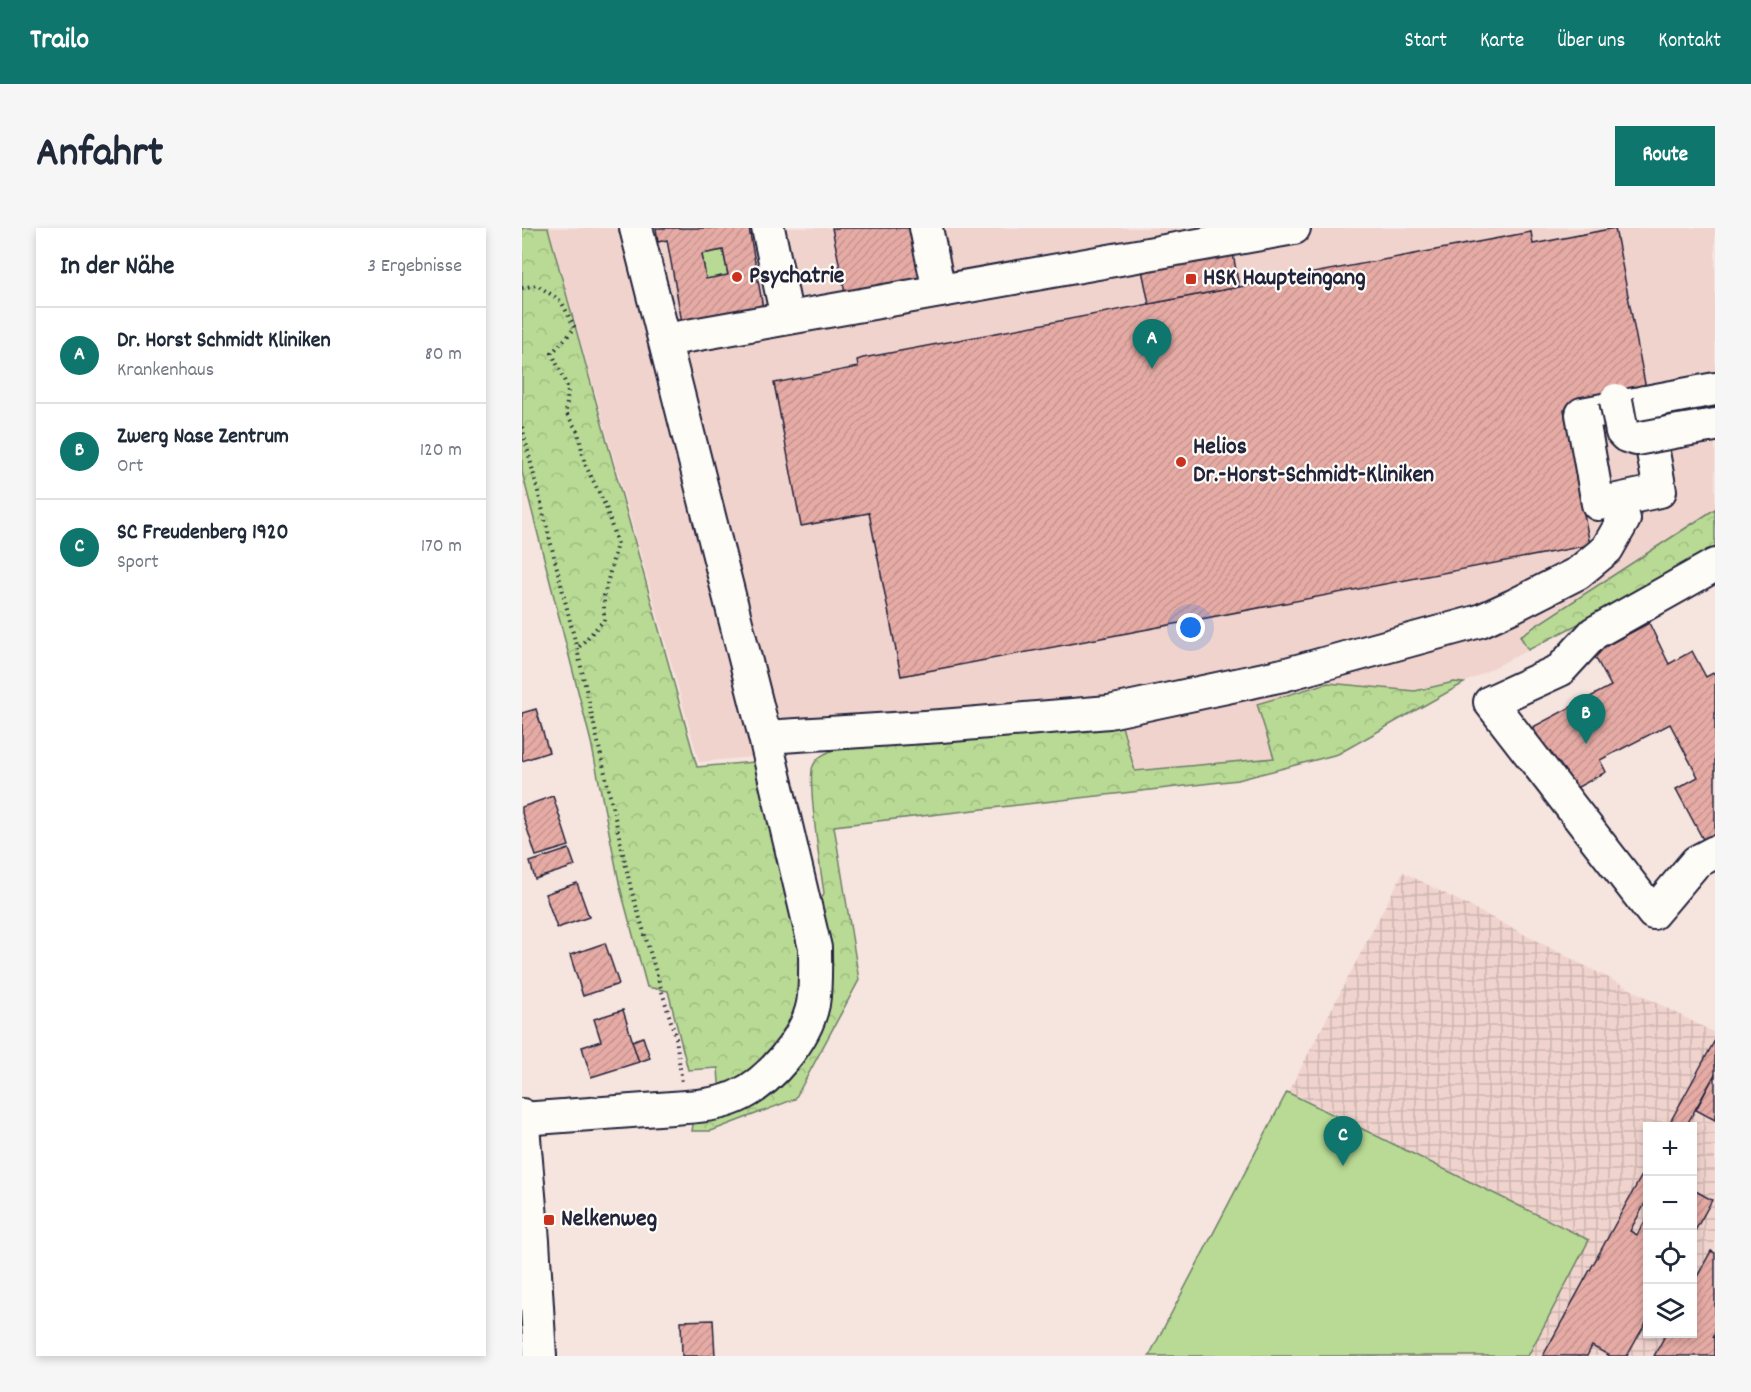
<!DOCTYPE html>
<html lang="de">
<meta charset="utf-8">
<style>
body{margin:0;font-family:Dekko,sans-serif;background:#f6f6f7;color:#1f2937}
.controls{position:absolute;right:18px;bottom:18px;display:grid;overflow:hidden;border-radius:0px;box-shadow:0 3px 9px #0003}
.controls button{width:54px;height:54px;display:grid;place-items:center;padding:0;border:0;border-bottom:2px solid #e0e1e3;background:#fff;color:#1f2937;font:30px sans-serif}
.you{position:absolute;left:669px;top:400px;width:21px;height:21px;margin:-15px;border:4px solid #fff;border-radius:50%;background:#1a73e8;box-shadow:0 0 0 9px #1a73e833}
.badge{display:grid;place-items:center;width:39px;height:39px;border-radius:50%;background:#0f766e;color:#fff;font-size:20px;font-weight:700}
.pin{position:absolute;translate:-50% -50px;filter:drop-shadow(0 2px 3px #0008)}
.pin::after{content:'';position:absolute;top:32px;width:21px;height:18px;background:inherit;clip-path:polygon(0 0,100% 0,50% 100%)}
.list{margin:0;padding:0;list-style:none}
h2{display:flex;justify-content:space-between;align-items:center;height:78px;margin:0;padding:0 24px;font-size:26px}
h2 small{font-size:20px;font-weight:400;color:#747a83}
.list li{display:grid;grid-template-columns:39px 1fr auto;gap:18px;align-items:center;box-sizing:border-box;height:96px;padding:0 24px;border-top:2px solid #e0e1e3}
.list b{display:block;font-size:22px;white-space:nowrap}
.list p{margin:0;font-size:20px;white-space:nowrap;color:#747a83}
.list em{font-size:20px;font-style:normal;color:#747a83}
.icon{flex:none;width:33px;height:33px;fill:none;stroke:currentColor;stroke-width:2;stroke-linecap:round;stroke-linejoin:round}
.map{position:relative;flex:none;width:1193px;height:1128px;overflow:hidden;border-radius:0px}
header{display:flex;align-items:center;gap:36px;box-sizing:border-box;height:84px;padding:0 30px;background:#0f766e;color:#fff}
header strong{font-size:28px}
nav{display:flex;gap:33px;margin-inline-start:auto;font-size:21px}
.intro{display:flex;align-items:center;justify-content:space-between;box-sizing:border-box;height:144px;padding:0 36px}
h1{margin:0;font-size:42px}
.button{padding:15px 27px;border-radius:0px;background:#0f766e;color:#fff;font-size:21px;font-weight:700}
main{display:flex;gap:36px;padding:0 36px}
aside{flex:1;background:#fff;border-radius:0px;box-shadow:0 3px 9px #0003}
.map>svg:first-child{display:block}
.built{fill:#f1d3cd}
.industrial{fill:url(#industrial-grid);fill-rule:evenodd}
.forest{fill:url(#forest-crowns);stroke:#6d7e68;stroke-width:1.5}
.park{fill:#b8da94;stroke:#6d7e68;stroke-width:1.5}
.building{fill:url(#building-hatch);stroke:#22223b;stroke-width:1.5;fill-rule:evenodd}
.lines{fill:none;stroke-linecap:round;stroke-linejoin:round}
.minor-casing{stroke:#22223b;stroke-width:36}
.path{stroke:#22223b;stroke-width:4;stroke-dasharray:1.5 4.5;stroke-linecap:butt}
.minor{stroke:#fdfcf7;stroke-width:32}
.minor-bridge-casing{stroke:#22223b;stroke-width:36;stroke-linecap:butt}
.minor-bridge{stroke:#fdfcf7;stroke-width:32}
.poi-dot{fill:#c8321e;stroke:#fdfcf7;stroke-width:2}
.labels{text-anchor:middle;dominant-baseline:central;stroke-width:4.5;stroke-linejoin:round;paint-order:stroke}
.poi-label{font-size:24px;font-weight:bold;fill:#22223b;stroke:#fdfcf7;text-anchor:start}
</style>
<header>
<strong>Trailo</strong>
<nav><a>Start</a><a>Karte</a><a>Über uns</a><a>Kontakt</a></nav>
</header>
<div class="intro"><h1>Anfahrt</h1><a class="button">Route</a></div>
<main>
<aside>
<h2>In der Nähe<small>3 Ergebnisse</small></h2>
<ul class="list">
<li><span class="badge">A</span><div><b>Dr. Horst Schmidt Kliniken</b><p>Krankenhaus</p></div><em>80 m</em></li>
<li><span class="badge">B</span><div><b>Zwerg Nase Zentrum</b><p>Ort</p></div><em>120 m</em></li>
<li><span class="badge">C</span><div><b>SC Freudenberg 1920</b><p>Sport</p></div><em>170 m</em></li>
</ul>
</aside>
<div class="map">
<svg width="1193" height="1128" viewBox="0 0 1193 1128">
<defs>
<pattern id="industrial-grid" width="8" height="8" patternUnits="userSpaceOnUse" patternTransform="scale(1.5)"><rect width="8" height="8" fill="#f1d3cd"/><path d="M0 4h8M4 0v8" fill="none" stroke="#ceb5b1"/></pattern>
<pattern id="forest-crowns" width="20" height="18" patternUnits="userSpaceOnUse" patternTransform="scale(1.5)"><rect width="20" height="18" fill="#b8da94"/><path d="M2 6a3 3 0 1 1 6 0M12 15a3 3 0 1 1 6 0" fill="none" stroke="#9ebb80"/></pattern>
<pattern id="building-hatch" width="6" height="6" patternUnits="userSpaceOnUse" patternTransform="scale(1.5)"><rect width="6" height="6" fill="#e6aba5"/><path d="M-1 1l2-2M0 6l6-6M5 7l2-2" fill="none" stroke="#c5938f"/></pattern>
</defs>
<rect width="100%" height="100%" fill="#f6e4de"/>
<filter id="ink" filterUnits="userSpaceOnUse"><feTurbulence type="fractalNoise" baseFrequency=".0167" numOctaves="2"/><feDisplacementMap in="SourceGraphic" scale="12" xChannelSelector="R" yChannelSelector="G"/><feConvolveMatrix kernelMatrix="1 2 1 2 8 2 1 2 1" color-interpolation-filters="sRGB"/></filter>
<g filter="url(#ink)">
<polygon class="built" points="27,0 1193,0 1193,281 998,407 1006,422 942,455 932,454 893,463 806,455 735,476 752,530 613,543 599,495 177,534"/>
<path class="industrial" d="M881,644L1193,805V1128H1006L1067,1012L767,863ZM1126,898H1170V1106H1126Z"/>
<g class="forest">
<path d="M0,0H26L175,539L232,534L269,677L298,674L302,665C299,646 285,550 291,538C296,528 302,526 312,522L599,495L613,543L752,530L735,476L806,455L893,463L932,454L942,455L816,526L716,552L312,598L337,752L273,871L189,903H170L172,890L199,883L196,840L166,842L146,763L125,759L98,659L69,514L0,244Z"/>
<polygon points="1193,281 1193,325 1006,422 998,408"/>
</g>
<g class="park">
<polygon points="201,22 206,47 184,51 180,26"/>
<polygon points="765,864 1067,1012 1006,1128 627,1128"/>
</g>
<g class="building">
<path d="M134,0H227L242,86L161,100L145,12L136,14ZM201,22L206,47L184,51L180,26Z"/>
<polygon points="310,0 388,0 399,54 324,70"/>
<polygon points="1093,0 1125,166 1042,182 1068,317 379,448 347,285 279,298 252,155 336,139 335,132 341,130 1009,4 1011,16"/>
<polygon points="710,20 717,59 627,76 619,37"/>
<polygon points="1127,395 1147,436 1170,423 1184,449 1193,444 1193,611 1184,617 1154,561 1176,549 1148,496 1078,532 1084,544 1045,565 1011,499 1089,458 1071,425"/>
<polygon points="14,481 27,524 0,533 0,485"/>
<polygon points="31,568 47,618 14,628 0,585 0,579"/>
<polygon points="47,621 53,638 13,651 8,634"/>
<polygon points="55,655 67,689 35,700 23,666"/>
<polygon points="83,715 97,756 61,768 48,727"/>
<polygon points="101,782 117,834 69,849 60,819 79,813 72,791"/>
<polygon points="121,809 128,830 117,834 110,813"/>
<polygon points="1193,812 1193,846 1164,898 1146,898"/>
<polygon points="1193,846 1193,892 1174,882"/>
<polygon points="1126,936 1126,970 1108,1003 1115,1007 1126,988 1126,1091 1105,1128 1088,1128 1070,1118 1065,1128 1021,1128"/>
<polygon points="1170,961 1190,972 1170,1008"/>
<polygon points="1189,1023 1193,1025 1193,1105 1191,1109 1193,1110 1193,1128 1132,1128 1144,1106 1170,1106 1170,1058"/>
<polygon points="191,1092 193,1128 160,1128 159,1093"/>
</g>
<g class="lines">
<g class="minor-casing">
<g id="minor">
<polyline points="246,0 265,90"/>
<polyline points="404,0 417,63"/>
<polyline points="143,112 772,0"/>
<polyline points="1122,174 1138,263 1076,276 1060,186 1193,161"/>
<polyline points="1157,203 1193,197"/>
<polyline points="1193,337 1072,405 1038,442 968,474 1131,685 1174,634 1193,624"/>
<polyline points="243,509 419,498 587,484 761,447 958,393 991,378 1056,345 1085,321 1102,291"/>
<polyline points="0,887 11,1013 18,1128"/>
<path d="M0,891L164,879C180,878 198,876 214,869C247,855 284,811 291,776C294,757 293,739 293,720L243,509L114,0"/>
</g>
</g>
<g class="path">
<polyline points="0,60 15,57 39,73 53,100 30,125 46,161 44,185 56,204 63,236 84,279 95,316 82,368 82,392 56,420"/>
<polyline points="0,199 55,421 109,661 154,810 160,855"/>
</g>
<use href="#minor" class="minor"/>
<g class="minor-bridge-casing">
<polyline id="minor-bridge" points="1094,172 1100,204 1104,208 1114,211 1157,203"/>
</g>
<use href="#minor-bridge" class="minor-bridge"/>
</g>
</g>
<g class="poi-dot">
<circle cx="215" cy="49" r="6"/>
<rect x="663" y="45" width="12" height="12" rx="3"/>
<circle cx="659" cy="234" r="6"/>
<rect x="21" y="986" width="12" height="12" rx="3"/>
</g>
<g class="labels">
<g class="poi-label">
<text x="227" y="49">Psychatrie</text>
<text x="681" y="51">HSK Haupteingang</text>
<text x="671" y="220">Helios<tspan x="671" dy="28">Dr.-Horst-Schmidt-Kliniken</tspan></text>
<text x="39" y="992">Nelkenweg</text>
</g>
</g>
</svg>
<div class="controls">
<button>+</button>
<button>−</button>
<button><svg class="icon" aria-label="locate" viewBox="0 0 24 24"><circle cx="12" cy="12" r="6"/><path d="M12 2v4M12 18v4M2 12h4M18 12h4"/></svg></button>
<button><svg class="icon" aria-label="layers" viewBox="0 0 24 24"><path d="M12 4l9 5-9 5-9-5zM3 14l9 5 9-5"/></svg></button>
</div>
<div class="you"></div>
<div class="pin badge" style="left:630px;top:141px">A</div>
<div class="pin badge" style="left:1064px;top:516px">B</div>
<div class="pin badge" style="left:821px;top:938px">C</div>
</div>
</main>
